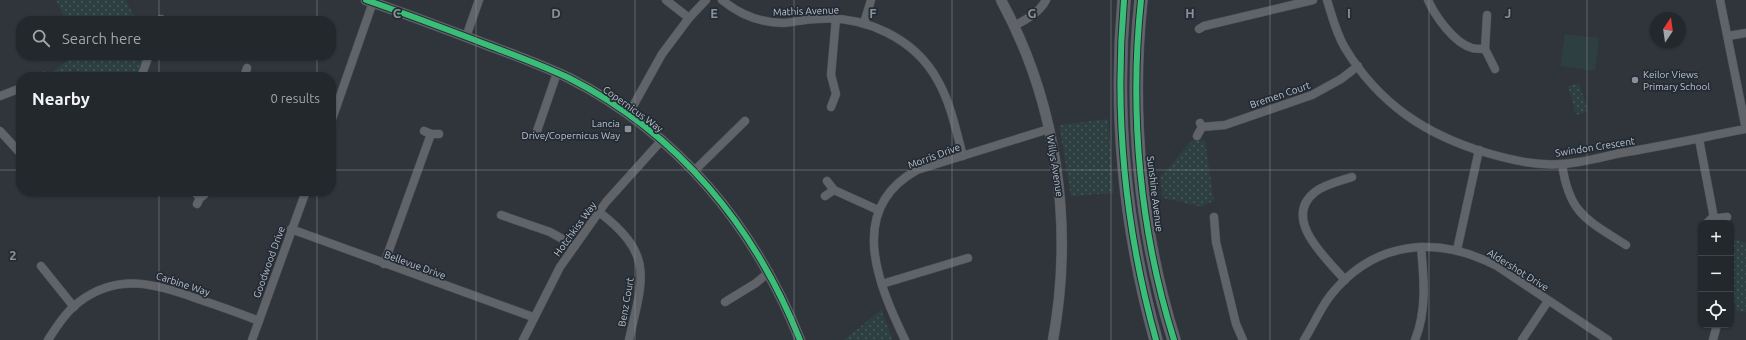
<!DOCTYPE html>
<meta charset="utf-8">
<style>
body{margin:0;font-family:Ubuntu,sans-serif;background:#2f3438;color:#f1f3f6}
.controls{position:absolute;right:12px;bottom:12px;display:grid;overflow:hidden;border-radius:8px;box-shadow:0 1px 3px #0004}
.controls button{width:36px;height:36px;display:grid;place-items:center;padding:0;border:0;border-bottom:1px solid #404448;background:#23282c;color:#f1f3f6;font:20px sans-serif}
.compass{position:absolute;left:1650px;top:12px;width:36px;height:36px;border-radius:50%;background:#23282c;box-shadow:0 1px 3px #0004;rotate:13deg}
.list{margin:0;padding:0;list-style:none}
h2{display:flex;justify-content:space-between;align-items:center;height:52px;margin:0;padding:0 16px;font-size:17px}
h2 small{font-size:13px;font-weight:400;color:#a3a6a9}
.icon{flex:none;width:22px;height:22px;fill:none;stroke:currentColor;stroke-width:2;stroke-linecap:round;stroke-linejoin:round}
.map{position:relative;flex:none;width:1746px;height:340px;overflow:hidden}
.search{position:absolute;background:#23282c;box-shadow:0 1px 3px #0004;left:16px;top:16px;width:320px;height:44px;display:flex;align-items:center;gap:10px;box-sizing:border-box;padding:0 14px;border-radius:16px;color:#a3a6a9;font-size:15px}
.panel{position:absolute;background:#23282c;box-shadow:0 1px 3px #0004;left:16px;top:72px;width:320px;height:124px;border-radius:16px}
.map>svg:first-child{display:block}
.green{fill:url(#green-dots)}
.pitch{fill:#2d3f41}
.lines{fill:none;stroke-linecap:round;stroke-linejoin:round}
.minor-casing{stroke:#4d5155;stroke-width:9}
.tertiary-casing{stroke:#4d5155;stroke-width:11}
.primary-casing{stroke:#4d5157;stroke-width:14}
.minor{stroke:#606368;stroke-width:8}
.tertiary{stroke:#606368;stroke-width:10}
.primary{stroke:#61656b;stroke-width:13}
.cycleway-casing{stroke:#232b35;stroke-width:8}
.cycleway{stroke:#3abd76;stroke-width:6}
.grid{fill:none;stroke:#8a9098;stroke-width:1;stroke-opacity:0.55}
.poi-dot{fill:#8a9098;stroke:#232b35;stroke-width:1.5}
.labels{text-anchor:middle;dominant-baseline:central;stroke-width:3.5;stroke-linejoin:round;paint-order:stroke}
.street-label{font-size:10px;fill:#bbc1ca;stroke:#232b35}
.poi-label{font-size:10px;fill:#bbc1ca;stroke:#232b35;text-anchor:start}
.grid-label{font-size:13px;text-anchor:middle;font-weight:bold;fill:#8a9098;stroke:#232b35;stroke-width:3.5;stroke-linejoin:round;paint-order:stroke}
</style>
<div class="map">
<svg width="1746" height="340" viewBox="0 0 1746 340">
<defs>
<pattern id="green-dots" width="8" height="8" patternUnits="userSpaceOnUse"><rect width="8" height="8" fill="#2d3f41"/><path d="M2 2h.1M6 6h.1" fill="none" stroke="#4a595b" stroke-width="1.8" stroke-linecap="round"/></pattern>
</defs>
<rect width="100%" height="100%" fill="#2f353b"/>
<g class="green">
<polygon points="56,0 125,0 137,21 66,21"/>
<polygon points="74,55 145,55 138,77 95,77 73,69 66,77 57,76 53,72"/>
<polygon points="1579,83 1588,112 1576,115 1568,86"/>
<polygon points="1108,119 1114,193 1071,196 1059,125"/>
<polygon points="1192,140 1205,141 1214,201 1206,204 1202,207 1163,198 1160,176 1164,173"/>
<path d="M1731,238L1746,243V312L1736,311C1737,301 1733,303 1731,296C1729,289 1731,273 1733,266L1731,263Z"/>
<polygon points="881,310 893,340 844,340"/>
</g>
<polygon class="pitch" points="1565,34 1599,38 1595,71 1560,66"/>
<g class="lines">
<g class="minor-casing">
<g id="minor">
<polyline points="666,0 689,18"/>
<path d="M722,0C739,14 761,23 784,23C795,22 806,19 817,19C864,15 915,38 938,81C951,104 956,131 963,156"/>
<path d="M1327,0C1332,16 1336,33 1345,48C1379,104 1426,135 1487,153C1512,160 1536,166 1562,164C1582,163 1602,157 1621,153C1663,146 1704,137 1746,129"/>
<path d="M1428,0C1435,16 1454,43 1472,48C1476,49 1480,49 1485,49"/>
<polyline points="1720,0 1746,129"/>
<polyline points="1487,15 1485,49 1495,69"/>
<polyline points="161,21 161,19"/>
<polyline points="864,23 871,0"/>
<path d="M1014,26C1027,19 1039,13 1046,0"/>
<polyline points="1199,29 1204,26 1313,0"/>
<polyline points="1728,36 1746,33"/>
<polyline points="466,37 479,0"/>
<polyline points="42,77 44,76"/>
<polyline points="141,77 149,55"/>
<polyline points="244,77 247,68"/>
<polyline points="0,96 21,88"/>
<polyline points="831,107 836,94 831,75 836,18"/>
<polyline points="628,115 662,54 689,18 706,0"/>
<polyline points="331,122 373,2"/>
<polyline points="1202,127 1225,125 1312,95 1341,79 1358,66"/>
<polyline points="0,131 21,154"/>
<polyline points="424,131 431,134 439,134"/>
<polyline points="537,131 557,73"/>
<polyline points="1197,136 1202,127 1200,123"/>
<polyline points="1699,139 1714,218"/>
<path d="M1562,164C1569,214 1587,220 1626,245"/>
<polyline points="694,171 745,121"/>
<polyline points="827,181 834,190 878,210"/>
<polyline points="194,191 200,198"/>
<polyline points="825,196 834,190"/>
<polyline points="197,204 200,198 204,195"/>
<path d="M599,212C655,255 643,278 629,340"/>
<polyline points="501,215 550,232 575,246"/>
<polyline points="1214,217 1216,242 1236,324 1243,340"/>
<polyline points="1707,223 1711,219 1727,217"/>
<polyline points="291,229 533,317"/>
<polyline points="1457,250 1479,150"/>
<polyline points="384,264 431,134"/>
<polyline points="41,266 74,307"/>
<path d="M1345,280C1327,259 1281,219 1315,192C1325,184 1340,181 1352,177"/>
<polyline points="882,284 968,258"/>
<polyline points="725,302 756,283 769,272"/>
<path d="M48,340C57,326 66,312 79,302C118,272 157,284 198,299C219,306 239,313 259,321"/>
<polyline points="252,340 306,191"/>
<polyline points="523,340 560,267 606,202 661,141"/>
<path d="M905,340C878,284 846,209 917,170L1049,129"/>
<path d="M1304,340C1313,326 1320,309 1330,296C1374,240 1437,235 1497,266L1608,340"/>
<path d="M1415,340C1427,310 1424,279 1421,247"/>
<polyline points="1522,340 1548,301"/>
<polyline points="1713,340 1717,325"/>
</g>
</g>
<g class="tertiary-casing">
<g id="tertiary">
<path d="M366,0C406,14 446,29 485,44C514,55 542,65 569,78C679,134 755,227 800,340"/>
<path d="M1001,0C1057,103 1074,225 1053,340"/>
</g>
</g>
<g class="primary-casing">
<g id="primary">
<path d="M1124,0C1114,115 1125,229 1156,340"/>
<path d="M1141,0C1129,113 1140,232 1174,340"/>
</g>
</g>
<use href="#minor" class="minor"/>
<use href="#tertiary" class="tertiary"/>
<use href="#primary" class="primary"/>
<g class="cycleway-casing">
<g id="cycleway">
<path d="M366,0C406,14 446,29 485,44C514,55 542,65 569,78C679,134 755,227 800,340"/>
<path d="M1124,0C1114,115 1125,229 1156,340"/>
<path d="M1141,0C1129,113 1140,232 1174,340"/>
</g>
</g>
<use href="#cycleway" class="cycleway"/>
</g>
<path class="grid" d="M159,0V21M317,0V21M476,0V340M635,0V340M794,0V340M952,0V340M1111,0V340M1270,0V340M1429,0V340M1587,0V340M159,55V77M317,55V77M0,170H21M331,170H1746M159,191V340M317,191V340"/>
<g class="poi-dot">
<circle cx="1635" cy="80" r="4"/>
<rect x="624" y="125" width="8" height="8" rx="2"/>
</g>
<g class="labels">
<g class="street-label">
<text transform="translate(806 11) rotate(-2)">Mathis Avenue</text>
<text transform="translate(1280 95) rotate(-19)">Bremen Court</text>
<text transform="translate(633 109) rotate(36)">Copernicus Way</text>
<text transform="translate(1595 147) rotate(-9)">Swindon Crescent</text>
<text transform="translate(934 156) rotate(-20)">Morris Drive</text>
<text transform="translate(1055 166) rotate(81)">Willys Avenue</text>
<text transform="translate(1155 194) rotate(83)">Sunshine Avenue</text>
<text transform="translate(575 229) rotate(-54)">Hotchkiss Way</text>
<text transform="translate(269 262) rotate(-70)">Goodwood Drive</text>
<text transform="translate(415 265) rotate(20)">Bellevue Drive</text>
<text transform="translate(1518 270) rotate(32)">Aldershot Drive</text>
<text transform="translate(183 284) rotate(18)">Carbine Way</text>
<text transform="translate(626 302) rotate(-80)">Benz Court</text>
</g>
<g class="poi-label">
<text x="1643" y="74">Keilor Views<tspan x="1643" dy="12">Primary School</tspan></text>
<text x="620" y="123" text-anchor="end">Lancia<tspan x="620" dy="12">Drive/Copernicus Way</tspan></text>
</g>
</g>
<g class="grid-label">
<text x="397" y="18">C</text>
<text x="556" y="18">D</text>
<text x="714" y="18">E</text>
<text x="873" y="18">F</text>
<text x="1032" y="18">G</text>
<text x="1190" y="18">H</text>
<text x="1349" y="18">I</text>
<text x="1508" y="18">J</text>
<text x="13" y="260">2</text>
</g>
</svg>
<div class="controls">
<button>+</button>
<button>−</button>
<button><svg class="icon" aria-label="locate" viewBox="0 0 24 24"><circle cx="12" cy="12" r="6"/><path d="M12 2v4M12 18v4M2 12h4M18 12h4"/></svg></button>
</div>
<svg class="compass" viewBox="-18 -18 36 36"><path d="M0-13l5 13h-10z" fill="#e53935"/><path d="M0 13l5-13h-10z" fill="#a3a6a9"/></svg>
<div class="search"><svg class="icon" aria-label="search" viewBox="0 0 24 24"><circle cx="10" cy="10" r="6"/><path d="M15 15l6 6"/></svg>Search here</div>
<section class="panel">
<h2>Nearby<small>0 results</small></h2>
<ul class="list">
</ul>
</section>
</div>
